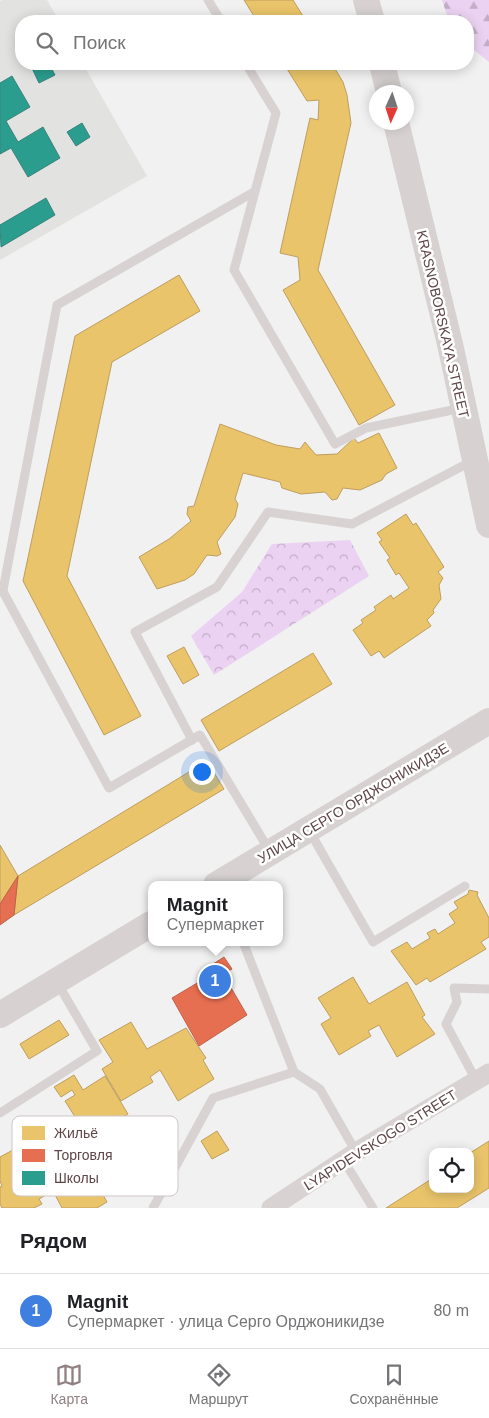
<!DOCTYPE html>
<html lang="ru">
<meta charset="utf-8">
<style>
body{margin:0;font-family:Helvetica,sans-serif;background:#f6f6f6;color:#202124}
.controls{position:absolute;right:15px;bottom:15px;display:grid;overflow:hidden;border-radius:10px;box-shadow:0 2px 12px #0003}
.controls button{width:45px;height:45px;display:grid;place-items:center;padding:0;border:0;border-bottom:1px solid #e0e0e0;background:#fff;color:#202124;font:25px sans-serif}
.compass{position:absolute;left:369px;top:85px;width:45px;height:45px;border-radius:50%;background:#fff;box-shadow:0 2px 12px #0003;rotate:183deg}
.you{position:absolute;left:201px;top:771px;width:18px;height:18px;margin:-12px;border:4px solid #fff;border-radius:50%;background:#1a73e8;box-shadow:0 0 0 8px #1a73e833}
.badge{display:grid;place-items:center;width:32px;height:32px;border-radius:50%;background:#918183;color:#fff;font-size:16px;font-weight:700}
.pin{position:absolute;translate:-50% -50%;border:2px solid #fff;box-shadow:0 1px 5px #0006}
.popup{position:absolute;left:148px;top:881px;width:135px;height:65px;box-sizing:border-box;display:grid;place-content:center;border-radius:10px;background:#fff;filter:drop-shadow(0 1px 4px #0005);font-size:16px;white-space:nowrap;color:#757577}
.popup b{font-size:19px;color:#202124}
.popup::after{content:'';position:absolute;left:50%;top:100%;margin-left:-10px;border:10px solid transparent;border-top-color:#fff}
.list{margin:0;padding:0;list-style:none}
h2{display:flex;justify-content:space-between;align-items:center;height:65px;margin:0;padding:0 20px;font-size:21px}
h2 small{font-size:16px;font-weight:400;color:#757577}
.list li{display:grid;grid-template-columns:32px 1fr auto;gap:15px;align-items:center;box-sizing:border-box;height:75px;padding:0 20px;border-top:1px solid #e0e0e0}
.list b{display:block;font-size:19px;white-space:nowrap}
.list p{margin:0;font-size:16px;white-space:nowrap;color:#757577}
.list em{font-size:16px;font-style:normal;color:#757577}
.icon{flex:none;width:28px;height:28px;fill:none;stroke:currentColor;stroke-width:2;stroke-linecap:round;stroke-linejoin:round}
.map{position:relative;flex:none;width:489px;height:1208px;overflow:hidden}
.search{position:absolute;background:#fff;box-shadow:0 2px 12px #0003;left:15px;right:15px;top:15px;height:55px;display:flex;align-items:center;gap:12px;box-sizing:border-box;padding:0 18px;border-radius:20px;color:#757577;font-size:19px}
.sheet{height:140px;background:#fff}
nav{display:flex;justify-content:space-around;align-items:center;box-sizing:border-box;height:70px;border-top:1px solid #e0e0e0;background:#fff;font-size:14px;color:#757577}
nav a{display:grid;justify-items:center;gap:2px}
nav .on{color:#918183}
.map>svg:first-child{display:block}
.education{fill:#e2e2e1}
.forest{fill:url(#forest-firs)}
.park{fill:url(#park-crowns)}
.homes{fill:#e9c46a;stroke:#bf9e60}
.shops{fill:#e76f51;stroke:#be624e}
.schools{fill:#2a9d8f;stroke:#3a837a}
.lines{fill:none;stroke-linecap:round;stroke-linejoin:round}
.lane{stroke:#d8d2d3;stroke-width:9}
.street{stroke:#d8d2d3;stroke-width:19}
.secondary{stroke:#d7d1d1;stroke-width:26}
.labels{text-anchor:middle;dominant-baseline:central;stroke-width:5;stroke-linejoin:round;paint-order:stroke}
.street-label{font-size:14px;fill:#5e4548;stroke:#fff}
.key{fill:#fff;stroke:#cfc7c8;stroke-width:1}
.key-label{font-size:14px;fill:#5e4548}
</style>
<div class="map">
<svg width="489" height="1208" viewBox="0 0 489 1208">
<defs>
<pattern id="forest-firs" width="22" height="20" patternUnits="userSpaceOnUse" patternTransform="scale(1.25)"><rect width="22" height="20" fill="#ebd2f2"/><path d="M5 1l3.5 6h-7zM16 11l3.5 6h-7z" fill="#c2acc6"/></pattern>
<pattern id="park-crowns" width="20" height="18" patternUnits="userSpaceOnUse" patternTransform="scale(1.25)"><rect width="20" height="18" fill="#ebd2f2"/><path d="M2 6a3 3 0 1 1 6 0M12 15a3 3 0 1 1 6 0" fill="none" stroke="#c2acc6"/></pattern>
</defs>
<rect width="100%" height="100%" fill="#f0f1f0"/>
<polygon class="education" points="3,0 47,0 59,21 21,21 21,64 83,64 147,176 0,260 0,1"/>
<polygon class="forest" points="442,0 489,0 489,62 468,45 468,21 449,21"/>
<polygon class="park" points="350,540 369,576 214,675 191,636 242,592 272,544"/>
<g class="homes">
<polygon points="244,0 293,0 306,21 257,21"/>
<polygon points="284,64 332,64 343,82 347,95 351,123 318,270 395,405 359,425 283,290 300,280 298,257 280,253 310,118 318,120 319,100 307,101"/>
<polygon points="179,275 200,311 112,362 67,576 141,716 104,735 23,581 75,336"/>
<polygon points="220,424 276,445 300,449 305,442 316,455 337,454 354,438 358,443 379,433 397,468 386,474 382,480 360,490 343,488 337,499 332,500 325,492 301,494 282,488 280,482 243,473 235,499 238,504 235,517 217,542 221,554 217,556 207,555 194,574 185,580 157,589 139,557 169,539 191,521 187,514 188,507 194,506"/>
<polygon points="406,514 413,525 416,523 444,567 438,572 443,578 439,585 441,599 433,610 434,613 427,620 431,626 384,658 379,651 371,656 353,630 363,623 361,620 376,610 374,607 391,595 393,599 409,588 399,573 396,575 387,560 390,558 379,542 382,540 377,533"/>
<polygon points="184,647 199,675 183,684 167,656"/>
<polygon points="313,653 332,684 219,751 201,720"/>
<polygon points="207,761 224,789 14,915 18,876"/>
<polygon points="0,845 18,876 0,904"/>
<polygon points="469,890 478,892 477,895 489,918 489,937 481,942 486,949 430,982 427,978 416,985 391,951 407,942 412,949 430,938 427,933 435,929 438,934 455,923 449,914 458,908 454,902 468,894"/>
<polygon points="353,977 369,1004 407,982 425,1015 422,1017 435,1034 397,1057 379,1025 368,1031 371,1036 339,1055 321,1024 331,1018 318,998"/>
<polygon points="59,1020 69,1035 29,1059 20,1044"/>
<polygon points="131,1022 147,1049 186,1028 206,1058 203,1060 214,1079 178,1101 160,1070 150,1077 153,1082 121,1101 102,1069 113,1062 99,1040"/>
<polygon points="74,1075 83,1090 105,1076 128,1114 89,1139 65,1101 75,1095 72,1090 61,1097 54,1087"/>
<polygon points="217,1131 229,1150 212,1159 201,1141"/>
<polygon points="489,1141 489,1188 457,1208 386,1208 433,1178 433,1189 470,1189 470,1153"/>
<polygon points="22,1145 40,1177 44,1175 40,1168 77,1149 99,1181 96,1182 107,1202 97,1208 62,1208 53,1191 39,1199 42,1204 34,1208 2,1208 0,1204 0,1187 2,1186 0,1181 0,1157"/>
</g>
<g class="shops">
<polygon points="18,876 14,915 0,925 0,904"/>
<polygon points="224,957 232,969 223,974 247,1015 199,1046 172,998 214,973 210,966"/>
</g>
<g class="schools">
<polygon points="30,64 49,64 55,75 39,83"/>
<polygon points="12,76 30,107 6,121 18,142 43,127 60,158 28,177 11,148 0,154 0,83"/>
<polygon points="82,123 90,137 76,146 67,132"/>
<polygon points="46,198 55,215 1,247 0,225"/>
</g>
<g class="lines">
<g class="lane">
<polyline points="208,0 221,21"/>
<polyline points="246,64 276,113 234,270 335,444 366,428 462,408"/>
<polyline points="0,586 109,788 200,735 269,850"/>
<polyline points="3,590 57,305 254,192"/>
<polyline points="192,740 135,632 217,587 268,512 352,524 474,460"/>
<polyline points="310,832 373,942 465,886"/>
<polyline points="243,942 294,1072 320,1089 356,1152"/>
<polyline points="476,1080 446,1024 457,1002 454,988 488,989"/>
<polyline points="0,1113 97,1051 58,984"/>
<polyline points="344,1161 373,1208"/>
<polyline points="153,1208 213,1098 294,1072"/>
</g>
<polyline class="street" points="271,1208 356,1152 489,1073"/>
<g class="secondary">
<polyline points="366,0 372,21"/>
<polyline points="382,64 389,92"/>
<polyline points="396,122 450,344 489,525"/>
<polyline points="216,885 489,721"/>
<polyline points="0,1015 151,924"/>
</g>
</g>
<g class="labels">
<g class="street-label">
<text transform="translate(443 324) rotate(77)">KRASNOBORSKAYA STREET</text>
<text transform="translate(353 803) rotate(-31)">УЛИЦА СЕРГО ОРДЖОНИКИДЗЕ</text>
<text transform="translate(380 1140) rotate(-32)">LYAPIDEVSKOGO STREET</text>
</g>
</g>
<rect x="12" y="1116" width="166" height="80" rx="8" class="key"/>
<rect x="22" y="1126" width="23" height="14" fill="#e9c46a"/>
<rect x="22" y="1149" width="23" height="13" fill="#e76f51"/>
<rect x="22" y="1171" width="23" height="14" fill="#2a9d8f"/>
<g class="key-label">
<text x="54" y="1138">Жильё</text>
<text x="54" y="1160">Торговля</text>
<text x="54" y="1183">Школы</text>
</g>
</svg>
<div class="controls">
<button><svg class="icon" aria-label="locate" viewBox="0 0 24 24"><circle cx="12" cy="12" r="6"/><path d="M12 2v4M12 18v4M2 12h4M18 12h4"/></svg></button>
</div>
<svg class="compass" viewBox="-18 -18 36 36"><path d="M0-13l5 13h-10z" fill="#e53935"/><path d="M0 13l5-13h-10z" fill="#757577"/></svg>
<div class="you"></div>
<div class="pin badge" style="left:215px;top:981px;background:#3f7fe0">1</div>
<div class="popup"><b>Magnit</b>Супермаркет</div>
<div class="search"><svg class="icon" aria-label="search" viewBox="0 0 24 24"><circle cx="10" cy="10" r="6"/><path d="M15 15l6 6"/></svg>Поиск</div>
</div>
<section class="sheet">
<h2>Рядом<small></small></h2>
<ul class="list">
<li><span class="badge" style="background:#3f7fe0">1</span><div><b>Magnit</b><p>Супермаркет · улица Серго Орджоникидзе</p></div><em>80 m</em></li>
</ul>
</section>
<nav>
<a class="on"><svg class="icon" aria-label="map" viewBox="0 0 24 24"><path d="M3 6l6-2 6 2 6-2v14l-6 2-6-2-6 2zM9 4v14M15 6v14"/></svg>Карта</a>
<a><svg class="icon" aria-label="directions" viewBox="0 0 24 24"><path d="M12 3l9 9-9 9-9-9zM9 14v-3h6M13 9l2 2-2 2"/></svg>Маршрут</a>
<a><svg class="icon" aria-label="saved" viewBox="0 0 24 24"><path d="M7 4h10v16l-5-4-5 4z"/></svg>Сохранённые</a>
</nav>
